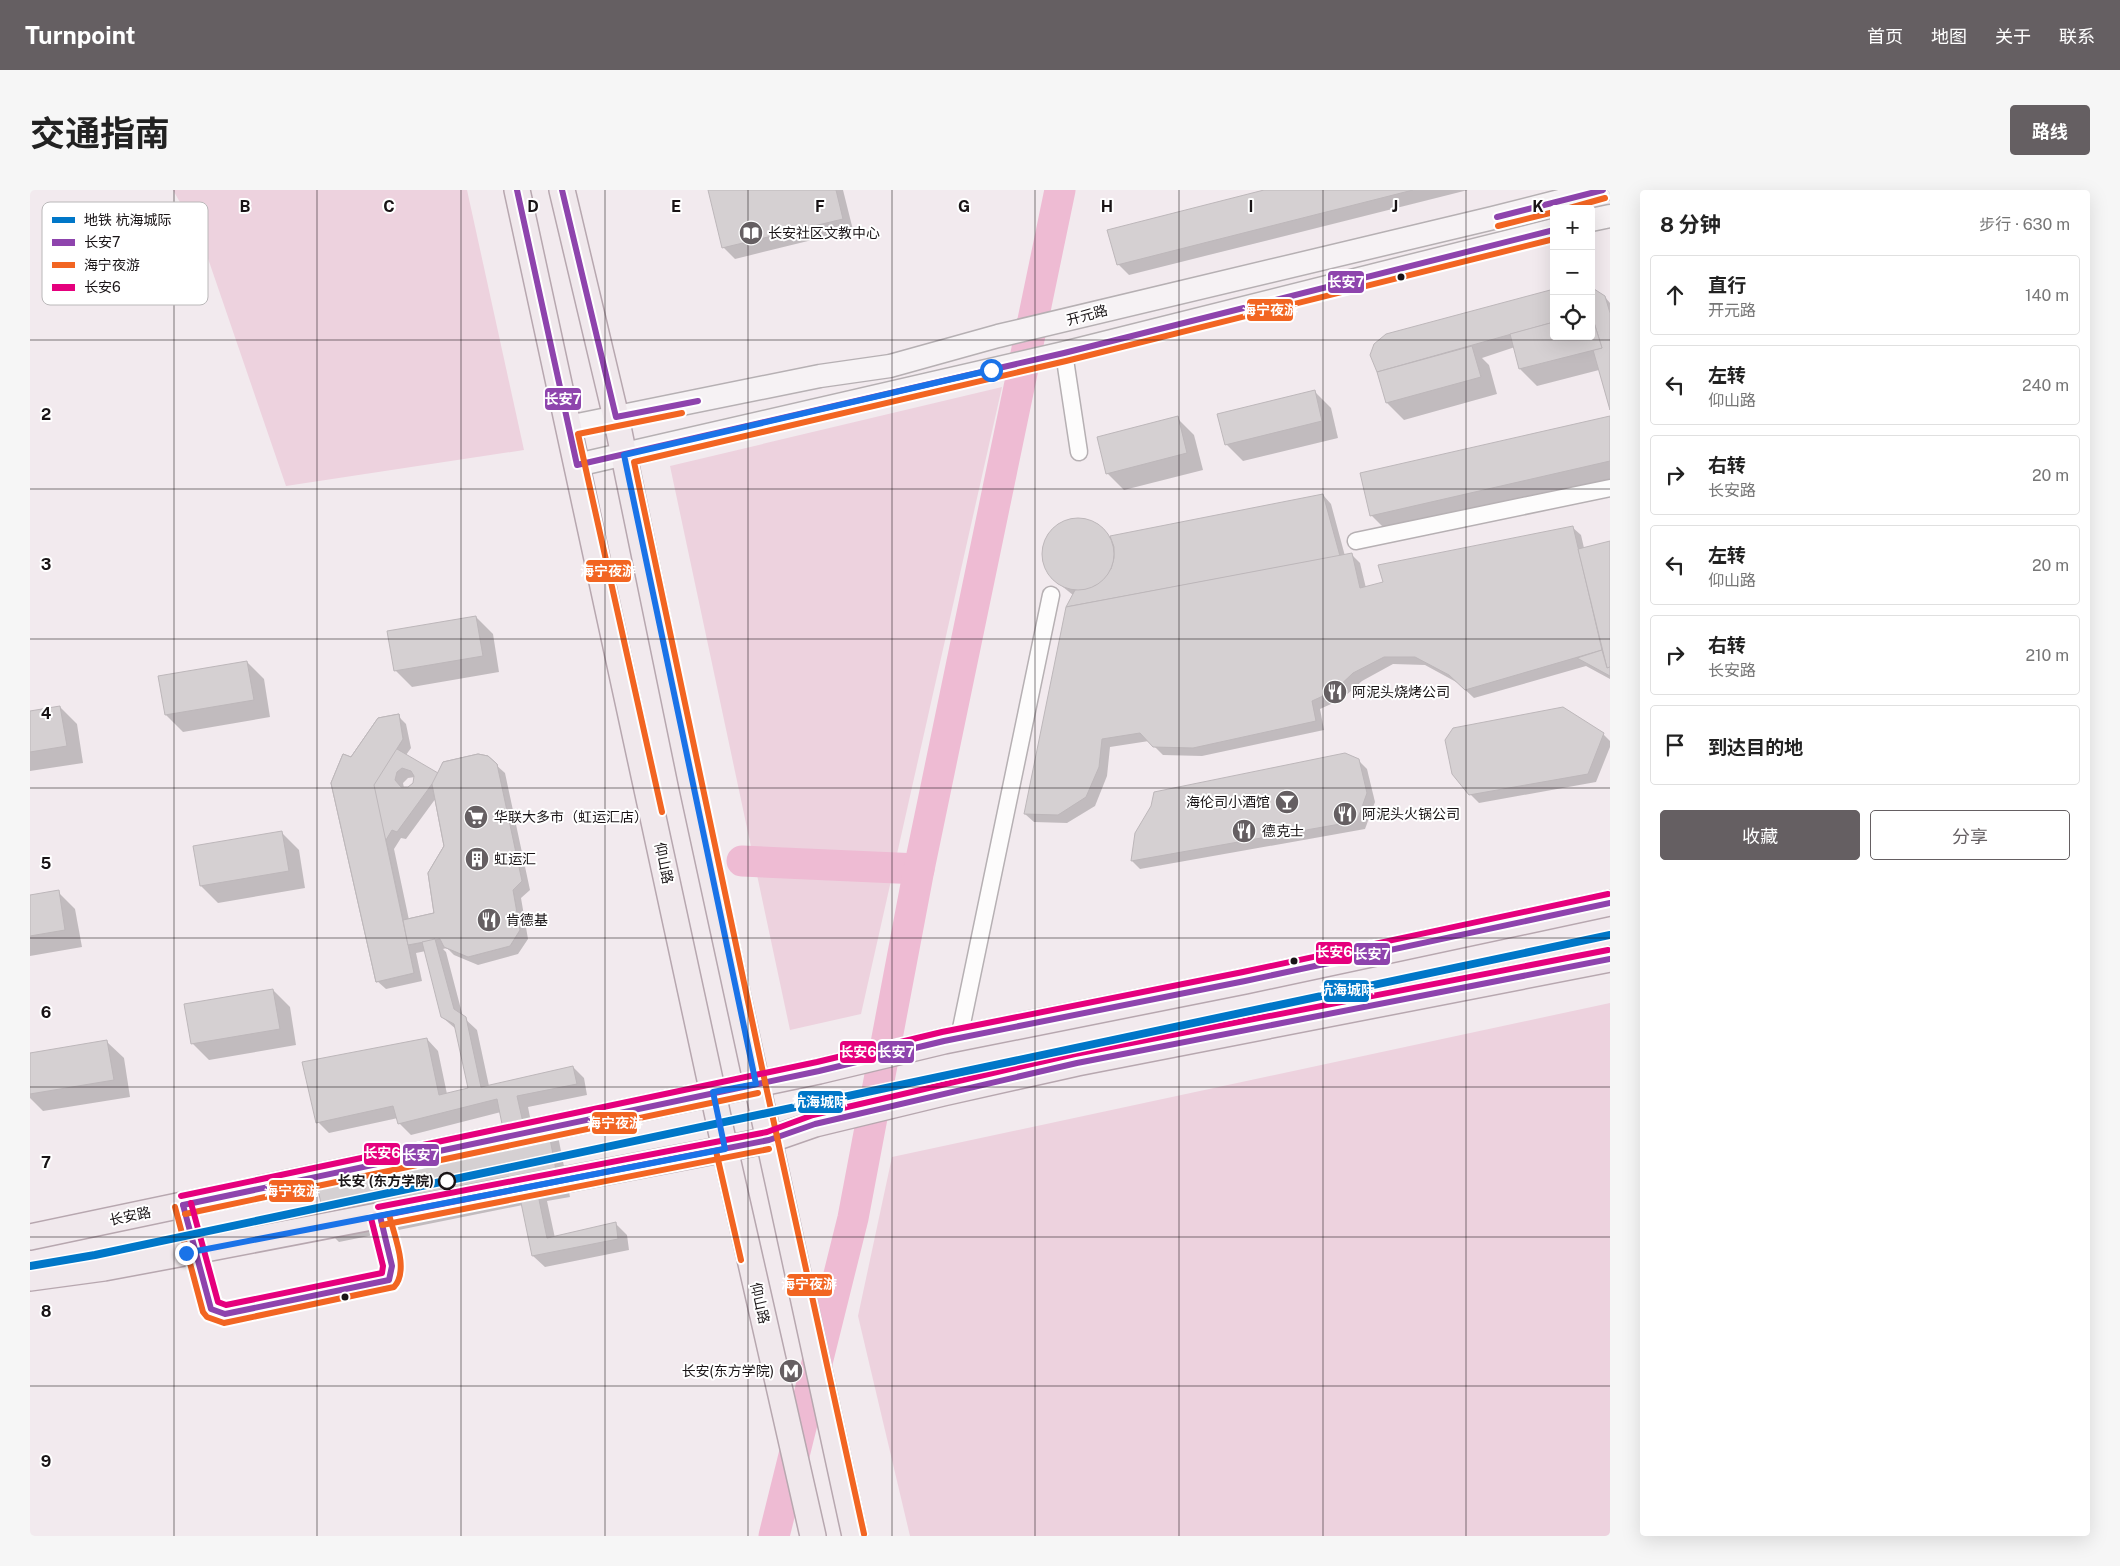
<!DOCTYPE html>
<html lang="zh">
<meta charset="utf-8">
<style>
body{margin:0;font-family:"Public Sans","Noto Sans SC",sans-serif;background:#f6f6f6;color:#222}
.controls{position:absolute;right:15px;top:15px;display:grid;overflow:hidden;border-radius:5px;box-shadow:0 5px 20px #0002}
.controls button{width:45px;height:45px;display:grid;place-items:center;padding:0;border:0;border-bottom:1px solid #e0e0e0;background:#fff;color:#222;font:25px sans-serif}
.stop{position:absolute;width:15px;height:15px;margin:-11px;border:4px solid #1a73e8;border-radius:50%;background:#fff}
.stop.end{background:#1a73e8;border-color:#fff;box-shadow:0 1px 5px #0008}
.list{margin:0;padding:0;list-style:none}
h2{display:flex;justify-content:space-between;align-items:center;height:65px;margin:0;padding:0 20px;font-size:21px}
h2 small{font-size:16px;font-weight:400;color:#767676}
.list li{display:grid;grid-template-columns:32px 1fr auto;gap:15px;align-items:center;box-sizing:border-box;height:80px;margin:0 10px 10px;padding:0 10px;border:1px solid #e0e0e0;border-radius:5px}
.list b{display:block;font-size:19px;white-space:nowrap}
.list p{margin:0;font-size:16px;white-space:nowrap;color:#767676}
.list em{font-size:16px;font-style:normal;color:#767676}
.actions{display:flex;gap:10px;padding:15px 20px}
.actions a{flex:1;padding:11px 0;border:1px solid #655f62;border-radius:5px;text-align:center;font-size:18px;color:#655f62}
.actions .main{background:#655f62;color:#fff}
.icon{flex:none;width:28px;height:28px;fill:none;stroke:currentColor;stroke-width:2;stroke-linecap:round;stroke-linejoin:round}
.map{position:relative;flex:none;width:1580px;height:1346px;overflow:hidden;border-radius:5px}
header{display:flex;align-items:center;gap:30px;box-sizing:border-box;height:70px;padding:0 25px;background:#655f62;color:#fff}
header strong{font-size:24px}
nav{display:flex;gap:28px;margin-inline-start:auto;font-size:18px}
.intro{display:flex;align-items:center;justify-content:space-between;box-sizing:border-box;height:120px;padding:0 30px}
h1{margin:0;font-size:35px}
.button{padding:12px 22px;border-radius:5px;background:#655f62;color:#fff;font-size:18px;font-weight:700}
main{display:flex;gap:30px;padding:0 30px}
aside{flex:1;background:#fff;border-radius:5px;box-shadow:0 5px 20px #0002}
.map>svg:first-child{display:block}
.green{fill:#edd2de}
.shadow{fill:#0003;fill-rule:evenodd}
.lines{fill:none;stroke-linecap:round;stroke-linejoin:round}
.river{stroke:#eebbd3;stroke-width:31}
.building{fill:#d5d0d2;stroke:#bdb7ba;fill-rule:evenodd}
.street-casing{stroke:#b6b0b3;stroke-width:19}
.secondary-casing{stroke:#b6b0b3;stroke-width:25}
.primary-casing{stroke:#b7a7af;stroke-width:28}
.street{stroke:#fdfcfc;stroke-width:16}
.secondary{stroke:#f6f2f4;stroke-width:22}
.primary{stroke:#f0e8ec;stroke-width:25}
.bus-1-casing{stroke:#fff;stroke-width:10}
.bus-2-casing{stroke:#fff;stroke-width:10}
.bus-3-casing{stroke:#fff;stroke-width:10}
.bus-1{stroke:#8e44ad;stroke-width:6}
.bus-2{stroke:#f26522;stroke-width:6}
.bus-3{stroke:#e5007d;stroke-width:6}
.metro-1-casing{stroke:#fff;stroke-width:11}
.metro-1{stroke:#0077c8;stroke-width:8}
.route{stroke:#1a73e8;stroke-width:6}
.grid{fill:none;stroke:#191416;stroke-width:1;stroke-opacity:0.55}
.bus-dot{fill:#191416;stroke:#fff;stroke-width:2}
.stop-dot{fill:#fff;stroke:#191416;stroke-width:2.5}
.labels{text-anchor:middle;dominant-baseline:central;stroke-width:4;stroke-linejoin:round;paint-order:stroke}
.poi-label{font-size:14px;fill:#191416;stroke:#fff;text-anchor:start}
.street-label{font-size:14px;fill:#191416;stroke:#fff}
.stop-label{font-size:14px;font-weight:bold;fill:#191416;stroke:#fff;text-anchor:end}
.key{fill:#fff;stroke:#bab8b9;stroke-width:1}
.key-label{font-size:14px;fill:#191416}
.grid-label{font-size:16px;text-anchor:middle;font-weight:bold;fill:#191416;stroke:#fff;stroke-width:4;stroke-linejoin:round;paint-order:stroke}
.line-badge{stroke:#fff;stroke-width:2}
.badge-label{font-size:14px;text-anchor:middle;font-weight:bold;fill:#fff}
</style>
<header>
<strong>Turnpoint</strong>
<nav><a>首页</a><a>地图</a><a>关于</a><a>联系</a></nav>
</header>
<div class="intro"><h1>交通指南</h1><a class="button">路线</a></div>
<main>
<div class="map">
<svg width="1580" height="1346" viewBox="0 0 1580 1346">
<rect width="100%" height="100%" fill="#f2eaee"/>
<g class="green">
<polygon points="143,0 437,0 494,260 256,296 172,51"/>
<polygon points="972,197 831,824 760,840 640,276"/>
<polygon points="1580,813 1580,1346 880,1346 828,1126 862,967"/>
</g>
<g class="shadow">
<polygon points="679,0 813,0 823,40 705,69 693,57"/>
<polygon points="1240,0 1438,0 1099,85 1088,74"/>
<polygon points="1524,100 1524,146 1561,146 1575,107 1580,113 1580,220 1569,180 1507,196 1490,179 1485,157 1452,168 1459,175 1467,204 1374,230 1357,213 1342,165"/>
<polygon points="1284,201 1301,218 1308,248 1213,271 1196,254"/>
<polygon points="1147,228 1164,245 1173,280 1094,300 1077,283"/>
<polygon points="1580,228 1580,291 1358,342 1341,325"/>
<polygon points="1293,305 1301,314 1315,366 1322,365 1330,373 1336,398 1542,337 1551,345 1554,358 1580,352 1580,489 1556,476 1444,508 1428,493 1395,475 1363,474 1332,491 1312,509 1290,519 1294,540 1172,566 1133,565 1119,551 1080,557 1077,586 1065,616 1037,633 1004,632 995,624 1043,405 1033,397 1017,379 1014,367 1014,356 1019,345 1027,336 1037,331 1049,329 1061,332 1080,347"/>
<polygon points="446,427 463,444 469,482 382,497 365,480"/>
<polygon points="217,472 234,489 240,527 153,542 136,525"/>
<polygon points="30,517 47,534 53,573 0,581 0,522"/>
<path d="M368,526L376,534L381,558L376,565L408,584L466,575L475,583L500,700L491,708L498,749L488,764L448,775L424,765L417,758L413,759L416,762L433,827L447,840L459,896L543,877L554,888L557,905L498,917L502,937L528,946L540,1007L517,1011L525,1048L586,1034L597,1045L599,1060L515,1077L503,1066L493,1015L309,1052L298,1041L475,945L471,922L381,945L369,933L368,928L299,943L288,932L397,849L408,861L417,904L439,899L427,840L412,827L396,761L386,763L392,791L356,799L347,791L322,568ZM385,587L386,590L378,598H374L373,593L378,588ZM406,608L415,656L406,724L379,730L364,659L371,648L376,649Z"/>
<polygon points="1573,544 1580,551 1580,557 1566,592 1449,613 1440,604"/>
<polygon points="1328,570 1337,579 1345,612 1335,639 1110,679 1102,671"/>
<polygon points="252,643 269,660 275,698 188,713 171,696"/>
<polygon points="28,702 45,719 52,757 0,766 0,706"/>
<polygon points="243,800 260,817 266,855 179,870 162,853"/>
<polygon points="77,852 94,868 100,907 13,921 0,908 0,864"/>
</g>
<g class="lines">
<g class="river">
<polyline points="712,671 889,679"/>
<polyline points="744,1346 823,1028 889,679 1030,0"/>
</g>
</g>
<g class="building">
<polygon points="678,0 806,0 813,29 692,58"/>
<polygon points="1234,0 1383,0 1087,75 1077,40"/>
<polygon points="1561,97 1575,106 1580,123 1580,220 1563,160 1572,158 1561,123"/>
<polygon points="1524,99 1524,132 1347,182 1340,165 1344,154 1356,144"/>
<polygon points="1561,123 1572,158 1489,179 1480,144 1524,132 1524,146 1561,146"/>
<polygon points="1442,156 1451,187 1356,213 1347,182"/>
<polygon points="1285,200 1292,231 1195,255 1187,224"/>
<polygon points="1148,226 1157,263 1076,284 1067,247"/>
<polygon points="1580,226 1580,271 1340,326 1330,283"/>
<polygon points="1293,304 1310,366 1036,417 1045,400 1066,395 1081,379 1084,368 1084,357 1080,346"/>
<circle cx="1048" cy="364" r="36"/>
<polygon points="1543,336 1572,460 1435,500 1419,485 1385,467 1354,467 1323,483 1304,501 1282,511 1286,531 1163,558 1123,557 1110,543 1072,549 1069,577 1056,607 1028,625 994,624 1036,417 1322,363 1330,398 1353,392 1348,375"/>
<polygon points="1580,351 1580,477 1577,478 1548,359"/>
<polygon points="446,426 453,466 364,481 357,441"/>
<polygon points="1572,460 1577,478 1580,477 1580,486 1547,468"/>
<polygon points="217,471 224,510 135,525 128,486"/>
<polygon points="30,516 37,556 0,562 0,521"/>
<polygon points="1533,517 1574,543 1558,584 1439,605 1422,584 1415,550 1423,538"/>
<path d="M369,524L373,549L367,559L408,583L413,572L448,564L458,566L467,574L492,691L483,700L490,740L480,756L438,767L414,757L410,749L378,755L384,783L346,792L301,593L313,564L321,567L348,528ZM372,578L381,581L384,586L383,593L378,597H371L365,590L367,582ZM402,594L414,656L398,683L404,723L373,730L356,650L362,640L367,642Z"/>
<polygon points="369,524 373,549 344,595 384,783 346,792 301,593 313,564 321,567 348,528"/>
<polygon points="1315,563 1329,569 1337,603 1327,631 1101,671 1105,643 1121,616 1124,602"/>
<polygon points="448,564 458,566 467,574 492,691 483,700 490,740 480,756 438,767 414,757 410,749 378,755 373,730 404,723 398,683 414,656 402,594 413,572"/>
<polygon points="252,641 259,681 170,696 163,656"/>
<polygon points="29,700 35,740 0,746 0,705"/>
<polygon points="405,749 424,819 436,827 451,897 543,876 547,894 487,906 494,937 517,933 529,996 507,1000 517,1048 586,1032 588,1049 502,1066 489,1003 297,1041 284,981 474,944 467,909 368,934 363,916 286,933 272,872 397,848 409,905 438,898 424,834 411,827 392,752"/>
<polygon points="243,799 250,839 161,854 154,814"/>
<polygon points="77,850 84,890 0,904 0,863"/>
</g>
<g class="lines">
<g class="street-casing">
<g id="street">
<polyline points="1034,163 1049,262"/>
<polyline points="1326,351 1580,298"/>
<polyline points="929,848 1021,405"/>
</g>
</g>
<g class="secondary-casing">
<g id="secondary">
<polyline points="1561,30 1580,26"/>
<polyline points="538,237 790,186 860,176 968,146 1463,28 1573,0"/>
<polyline points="547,275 1034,163 1524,40"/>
</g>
</g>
<g class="primary-casing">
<g id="primary">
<polyline points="487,0 695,959 783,1346"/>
<polyline points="532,0 586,227 662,596 825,1346"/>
<polyline points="0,1047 789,881 914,851 1215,791 1580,713"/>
<polyline points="0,1088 74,1078 165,1061 695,959 739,950 785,934 913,903 1047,873 1580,769"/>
</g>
</g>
<use href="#street" class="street"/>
<use href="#secondary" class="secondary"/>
<use href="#primary" class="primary"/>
<g class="bus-1-casing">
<g id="bus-1">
<polyline points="487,0 547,275 1034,163 1524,40"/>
<polyline points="532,0 586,227 668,211"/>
<polyline points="1467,27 1573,0"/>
<polyline points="153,1015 789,881 914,851 1215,791 1580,713"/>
<polyline points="153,1015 181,1119 195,1124 359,1090 362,1076 350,1026"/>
<polyline points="350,1026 739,950 785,934 1047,873 1580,769"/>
</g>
</g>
<g class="bus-2-casing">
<g id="bus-2">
<polyline points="1536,19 1575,8"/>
<polyline points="1468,36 1524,22"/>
<polyline points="632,622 548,244 652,223"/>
<polyline points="686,961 711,1070"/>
<path d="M145,1017L173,1122L177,1127L194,1133L364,1097C380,1080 363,1043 359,1024"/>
<polyline points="155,1024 728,903"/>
<polyline points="352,1035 739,959"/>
<polyline points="834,1344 735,892 604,272 1036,171 1524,49"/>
</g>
</g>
<g class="bus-3-casing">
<g id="bus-3">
<polyline points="151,1006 787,872 912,842 1213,782 1578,704"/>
<polyline points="161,1013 188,1112 196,1115 352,1083 353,1076 341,1028"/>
<polyline points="348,1017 737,942 783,925 1045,864 1578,760"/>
</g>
</g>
<use href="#bus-1" class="bus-1"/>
<use href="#bus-2" class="bus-2"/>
<use href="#bus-3" class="bus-3"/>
<g class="metro-1-casing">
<polyline id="metro-1" points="0,1076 65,1065 1580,745"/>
</g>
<use href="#metro-1" class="metro-1"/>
</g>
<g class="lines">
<polyline class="route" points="156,1063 695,959 683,902 726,894 594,265 961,180"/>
</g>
<path class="grid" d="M144,0V1346M287,0V1346M431,0V1346M575,0V1346M718,0V1346M862,0V1346M1005,0V1346M1149,0V1346M1293,0V1346M1436,0V1346M0,150H1580M0,299H1580M0,449H1580M0,598H1580M0,748H1580M0,897H1580M0,1047H1580M0,1196H1580"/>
<defs>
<g id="library-disc" transform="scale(1.25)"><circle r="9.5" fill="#655f62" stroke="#fff"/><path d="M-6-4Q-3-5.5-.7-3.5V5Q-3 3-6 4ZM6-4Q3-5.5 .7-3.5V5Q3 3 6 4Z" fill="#fff"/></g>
<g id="restaurant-disc" transform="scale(1.25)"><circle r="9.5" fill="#655f62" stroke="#fff"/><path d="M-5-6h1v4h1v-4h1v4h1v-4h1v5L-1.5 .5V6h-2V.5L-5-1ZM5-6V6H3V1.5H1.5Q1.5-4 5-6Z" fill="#fff"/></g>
<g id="bar-disc" transform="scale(1.25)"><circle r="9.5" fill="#655f62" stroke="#fff"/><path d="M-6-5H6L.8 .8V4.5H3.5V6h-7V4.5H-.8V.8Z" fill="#fff"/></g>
<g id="supermarket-disc" transform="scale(1.25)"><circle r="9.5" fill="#655f62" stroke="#fff"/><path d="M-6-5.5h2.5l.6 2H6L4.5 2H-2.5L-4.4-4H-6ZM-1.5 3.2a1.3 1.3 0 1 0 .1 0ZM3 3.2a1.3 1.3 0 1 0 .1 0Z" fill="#fff"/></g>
<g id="building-disc" transform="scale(1.25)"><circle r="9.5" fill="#655f62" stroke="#fff"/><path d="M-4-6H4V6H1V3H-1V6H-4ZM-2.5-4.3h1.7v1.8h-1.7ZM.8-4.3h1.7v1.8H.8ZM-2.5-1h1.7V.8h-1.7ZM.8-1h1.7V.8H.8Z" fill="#fff"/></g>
<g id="metro-disc" transform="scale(1.25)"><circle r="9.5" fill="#655f62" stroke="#fff"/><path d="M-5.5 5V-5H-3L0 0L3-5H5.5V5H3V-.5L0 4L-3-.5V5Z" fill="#fff"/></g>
</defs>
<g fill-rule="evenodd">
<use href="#library-disc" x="721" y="43"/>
<use href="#restaurant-disc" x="1305" y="502"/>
<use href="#bar-disc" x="1257" y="612"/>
<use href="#restaurant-disc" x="1315" y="624"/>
<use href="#supermarket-disc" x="446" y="627"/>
<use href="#restaurant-disc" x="1214" y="641"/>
<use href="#building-disc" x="447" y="669"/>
<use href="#restaurant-disc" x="459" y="730"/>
<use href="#metro-disc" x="761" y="1181"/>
</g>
<g class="bus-dot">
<circle cx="1371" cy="87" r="4.5"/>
<circle cx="1264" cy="771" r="4.5"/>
<circle cx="315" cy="1107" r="4.5"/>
</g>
<circle class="stop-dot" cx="417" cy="991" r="8"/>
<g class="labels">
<g class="poi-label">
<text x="738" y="43">长安社区文教中心</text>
<text x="1322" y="502">阿泥头烧烤公司</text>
<text x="1240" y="612" text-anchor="end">海伦司小酒馆</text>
<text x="1332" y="624">阿泥头火锅公司</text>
<text x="464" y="627">华联大多市（虹运汇店）</text>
<text x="1232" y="641">德克士</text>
<text x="464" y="669">虹运汇</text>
<text x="476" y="730">肯德基</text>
<text x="744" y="1181" text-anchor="end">长安(东方学院)</text>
</g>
<g class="street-label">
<text transform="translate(1057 125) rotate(-15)">开元路</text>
<text transform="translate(634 673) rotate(78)">仰山路</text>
<text transform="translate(100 1026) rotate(-12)">长安路</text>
<text transform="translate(730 1113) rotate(77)">仰山路</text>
</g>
<g class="stop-label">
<text x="404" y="991">长安 (东方学院)</text>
</g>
</g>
<rect x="12" y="12" width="166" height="103" rx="8" class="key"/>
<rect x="22" y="27" width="23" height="6" fill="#0077c8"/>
<rect x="22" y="49" width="23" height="7" fill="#8e44ad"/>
<rect x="22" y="72" width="23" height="6" fill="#f26522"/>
<rect x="22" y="94" width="23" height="7" fill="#e5007d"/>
<g class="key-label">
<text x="54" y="35">地铁 杭海城际</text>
<text x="54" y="57">长安7</text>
<text x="54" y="80">海宁夜游</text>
<text x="54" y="102">长安6</text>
</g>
<g class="grid-label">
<text x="215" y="22">B</text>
<text x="359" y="22">C</text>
<text x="503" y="22">D</text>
<text x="646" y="22">E</text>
<text x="790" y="22">F</text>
<text x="934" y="22">G</text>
<text x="1077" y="22">H</text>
<text x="1221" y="22">I</text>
<text x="1365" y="22">J</text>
<text x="1508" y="22">K</text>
<text x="16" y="230">2</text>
<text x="16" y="380">3</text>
<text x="16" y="529">4</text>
<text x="16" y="679">5</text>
<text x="16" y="828">6</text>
<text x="16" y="978">7</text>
<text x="16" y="1127">8</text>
<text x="16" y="1277">9</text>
</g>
<g class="line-badge">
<rect x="1297" y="80" width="38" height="24" rx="5" fill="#8e44ad"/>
<rect x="1216" y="108" width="48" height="24" rx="5" fill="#f26522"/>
<rect x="514" y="197" width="38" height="24" rx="5" fill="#8e44ad"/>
<rect x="555" y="369" width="47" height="24" rx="5" fill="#f26522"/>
<rect x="1285" y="751" width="38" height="24" rx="5" fill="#e5007d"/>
<rect x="1323" y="752" width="38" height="24" rx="5" fill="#8e44ad"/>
<rect x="1293" y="789" width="47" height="24" rx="5" fill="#0077c8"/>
<rect x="809" y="850" width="38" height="24" rx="5" fill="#e5007d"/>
<rect x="847" y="850" width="38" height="24" rx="5" fill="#8e44ad"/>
<rect x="767" y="900" width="47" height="24" rx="5" fill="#0077c8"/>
<rect x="561" y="921" width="47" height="24" rx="5" fill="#f26522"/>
<rect x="333" y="952" width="38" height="24" rx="5" fill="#e5007d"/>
<rect x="372" y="953" width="38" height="24" rx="5" fill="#8e44ad"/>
<rect x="238" y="989" width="47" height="24" rx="5" fill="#f26522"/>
<rect x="756" y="1083" width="47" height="24" rx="5" fill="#f26522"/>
</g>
<g class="badge-label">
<text x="1316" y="97">长安7</text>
<text x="1240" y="125">海宁夜游</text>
<text x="533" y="214">长安7</text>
<text x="578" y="386">海宁夜游</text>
<text x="1304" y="767">长安6</text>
<text x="1342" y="769">长安7</text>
<text x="1317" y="805">杭海城际</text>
<text x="828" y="867">长安6</text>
<text x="866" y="867">长安7</text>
<text x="790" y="917">杭海城际</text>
<text x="585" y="938">海宁夜游</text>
<text x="352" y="968">长安6</text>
<text x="391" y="970">长安7</text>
<text x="262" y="1006">海宁夜游</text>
<text x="779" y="1099">海宁夜游</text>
</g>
</svg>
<div class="controls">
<button>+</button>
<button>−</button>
<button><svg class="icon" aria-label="locate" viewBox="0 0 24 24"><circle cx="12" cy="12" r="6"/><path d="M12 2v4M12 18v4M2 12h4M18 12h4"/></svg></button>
</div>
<div class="stop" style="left:961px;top:180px"></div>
<div class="stop end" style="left:156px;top:1063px"></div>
</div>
<aside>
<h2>8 分钟<small>步行 · 630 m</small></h2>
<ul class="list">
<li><svg class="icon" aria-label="ahead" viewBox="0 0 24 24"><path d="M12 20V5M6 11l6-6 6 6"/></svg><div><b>直行</b><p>开元路</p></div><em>140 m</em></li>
<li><svg class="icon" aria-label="left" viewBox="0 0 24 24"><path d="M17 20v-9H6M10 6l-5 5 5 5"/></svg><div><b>左转</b><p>仰山路</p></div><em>240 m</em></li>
<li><svg class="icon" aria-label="right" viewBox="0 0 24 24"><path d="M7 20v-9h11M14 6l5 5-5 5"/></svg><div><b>右转</b><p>长安路</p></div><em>20 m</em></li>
<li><svg class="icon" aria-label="left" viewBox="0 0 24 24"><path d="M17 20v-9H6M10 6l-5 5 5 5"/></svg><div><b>左转</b><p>仰山路</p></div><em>20 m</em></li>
<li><svg class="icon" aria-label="right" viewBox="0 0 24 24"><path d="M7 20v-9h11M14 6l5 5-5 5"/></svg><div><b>右转</b><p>长安路</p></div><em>210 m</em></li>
<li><svg class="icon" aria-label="arrive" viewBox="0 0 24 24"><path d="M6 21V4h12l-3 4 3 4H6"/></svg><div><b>到达目的地</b></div></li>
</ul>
<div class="actions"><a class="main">收藏</a><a>分享</a></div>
</aside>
</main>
